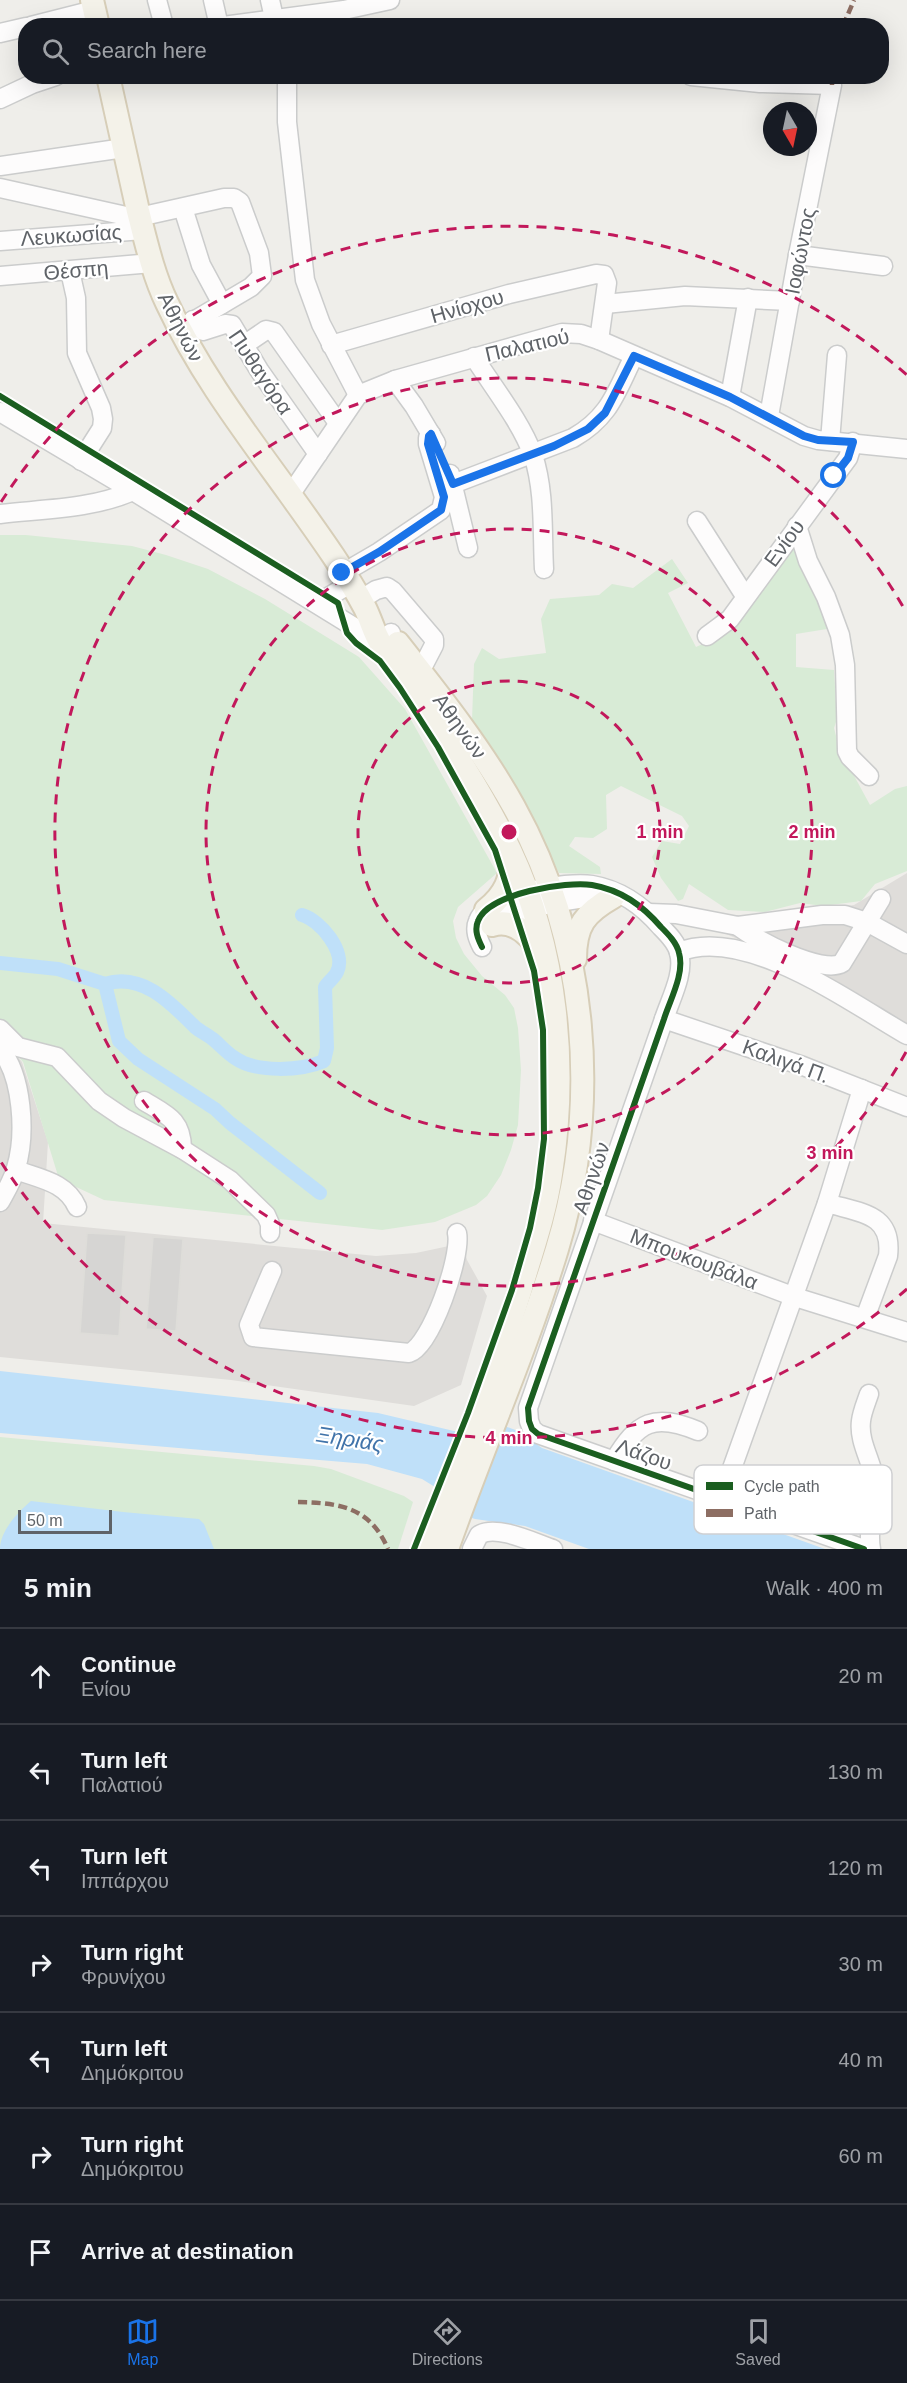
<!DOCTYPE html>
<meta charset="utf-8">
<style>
body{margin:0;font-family:Helvetica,sans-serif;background:#20242c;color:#f1f3f6}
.compass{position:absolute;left:763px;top:102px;width:54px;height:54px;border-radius:50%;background:#171b24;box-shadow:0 6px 24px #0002;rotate:171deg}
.scale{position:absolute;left:18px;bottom:15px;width:94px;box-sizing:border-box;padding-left:6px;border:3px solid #5f6368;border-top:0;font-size:16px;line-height:21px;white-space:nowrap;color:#5f6368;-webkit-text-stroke:4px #fff;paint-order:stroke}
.stop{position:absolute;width:18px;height:18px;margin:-14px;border:4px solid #1a73e8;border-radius:50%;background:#fff}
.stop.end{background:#1a73e8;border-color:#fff;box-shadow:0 2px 6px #0008}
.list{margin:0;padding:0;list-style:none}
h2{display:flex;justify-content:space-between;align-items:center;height:78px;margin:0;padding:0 24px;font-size:26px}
h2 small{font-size:20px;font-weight:400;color:#9ea1a6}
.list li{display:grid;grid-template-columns:39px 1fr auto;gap:18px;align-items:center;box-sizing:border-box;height:96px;padding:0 24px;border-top:2px solid #363941}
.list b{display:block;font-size:22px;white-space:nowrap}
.list p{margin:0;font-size:20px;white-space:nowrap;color:#9ea1a6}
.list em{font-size:20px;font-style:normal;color:#9ea1a6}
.icon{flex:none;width:33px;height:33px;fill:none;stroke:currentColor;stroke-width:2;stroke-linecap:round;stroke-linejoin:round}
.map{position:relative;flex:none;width:907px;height:1549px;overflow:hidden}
.search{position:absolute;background:#171b24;box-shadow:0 6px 24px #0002;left:18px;right:18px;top:18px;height:66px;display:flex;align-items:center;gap:15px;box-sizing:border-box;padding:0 21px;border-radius:24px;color:#9ea1a6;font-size:22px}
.sheet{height:750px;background:#171b24}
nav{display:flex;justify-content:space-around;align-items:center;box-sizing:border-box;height:84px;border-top:2px solid #363941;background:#171b24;font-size:16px;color:#9ea1a6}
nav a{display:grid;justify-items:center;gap:3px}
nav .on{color:#1a73e8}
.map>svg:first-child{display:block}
.industrial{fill:#dfddda}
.green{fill:#d8ebd6}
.water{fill:#bfe0f9}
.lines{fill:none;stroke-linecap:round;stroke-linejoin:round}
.canal{stroke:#bfe0f9;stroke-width:14}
.building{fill:#d6d5d3;stroke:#deddd9;stroke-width:1.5}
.minor-casing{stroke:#cbcccc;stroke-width:21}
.major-casing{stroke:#d7ceb8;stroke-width:26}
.minor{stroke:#fdfcfc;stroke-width:18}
.major{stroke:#f4f2e9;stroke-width:22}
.quiet{stroke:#8d6e63;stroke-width:4.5;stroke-dasharray:9 4.5;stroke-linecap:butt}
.cycleway-casing{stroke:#fff;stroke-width:10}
.cycleway{stroke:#1b5e20;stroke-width:6}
.route{stroke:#1a73e8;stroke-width:8}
.ring{fill:none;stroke:#c2185b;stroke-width:3;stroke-dasharray:10 8}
.labels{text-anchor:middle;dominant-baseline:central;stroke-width:4.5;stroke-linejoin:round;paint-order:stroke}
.street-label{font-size:21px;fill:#5f6368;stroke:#fff}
.water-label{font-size:22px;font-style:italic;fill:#4174aa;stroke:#fff}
.key{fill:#fff;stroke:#cfd0d2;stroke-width:1.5}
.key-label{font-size:16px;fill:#5f6368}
.centre{fill:#c2185b;stroke:#fff;stroke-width:3}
.ring-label{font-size:18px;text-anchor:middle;font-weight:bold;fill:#c2185b;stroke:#fff;stroke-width:4.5;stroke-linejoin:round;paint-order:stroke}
</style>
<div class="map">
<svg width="907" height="1549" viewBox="0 0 907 1549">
<rect width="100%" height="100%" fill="#efeeea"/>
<g class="industrial">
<polygon points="907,873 907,1025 835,980 719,931 747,919 854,905"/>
<polygon points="0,1036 22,1062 48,1142 43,1223 376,1256 416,1253 463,1243 467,1260 487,1296 461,1385 414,1406 231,1380 0,1357"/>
</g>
<g class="green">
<polygon points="0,535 26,535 132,546 166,555 208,569 265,599 359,657 405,709 497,873 458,907 453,921 456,938 464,954 482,976 505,995 514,1008 518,1028 521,1070 518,1125 511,1150 501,1175 487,1196 476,1205 435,1222 382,1230 104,1200 59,1179 23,1062 0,1037"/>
<polygon points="793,539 826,616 827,629 796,634 796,667 834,670 837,719 834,728 839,748 870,805 895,789 907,786 907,871 875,884 861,901 823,906 800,903 765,912 728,910 689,884 683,899 678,901 661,878 652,857 662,841 680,844 689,826 682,816 621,786 606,795 607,829 593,838 575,837 569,846 600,867 601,874 559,873 512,781 472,720 474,664 482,648 499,659 546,653 541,619 550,599 599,595 612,584 633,588 672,559 688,583 668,593 696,647 729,632 753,593"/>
<polygon points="0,1437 314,1466 331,1469 404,1496 413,1502 398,1549 0,1549"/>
</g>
<g class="water">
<path d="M0,1371L378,1413L454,1431C471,1432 494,1422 510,1428C521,1431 533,1442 542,1448L825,1549H589L525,1526L475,1519L466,1516L435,1487L422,1479L367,1464L0,1433Z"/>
<path d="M31,1501L123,1512L199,1519L204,1524L214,1549H0C0,1531 18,1512 31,1501Z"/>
</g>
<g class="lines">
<g class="canal">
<polyline points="0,963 58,969 105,984 119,1041 138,1059 215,1109 230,1123 320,1193"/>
<path d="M105,984C142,972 171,1003 195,1027C201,1032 208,1035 214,1040C221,1046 227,1053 235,1058C256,1073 301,1071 324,1061L327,1048L325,987C328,982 335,977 337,972C347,952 320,920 302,915"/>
</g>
</g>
<g class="building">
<polygon points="87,1233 126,1235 119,1336 80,1333"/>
<polygon points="153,1237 183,1239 176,1331 146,1329"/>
</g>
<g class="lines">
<g class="minor-casing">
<g id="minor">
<polyline points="157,0 164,26"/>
<polyline points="213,0 219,26"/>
<polyline points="270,0 274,18"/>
<polyline points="31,26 94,10"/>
<polyline points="223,26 344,10 390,0"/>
<polyline points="0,33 26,27"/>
<polyline points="287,76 287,122 305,280 321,324 358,395"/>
<polyline points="691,76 760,83 832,85 798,255 769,416"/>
<polyline points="0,99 32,84 56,76"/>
<polyline points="0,166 124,148"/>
<polyline points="0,188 126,216 148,215 224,198 234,198 240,202 259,253 262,276 251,287 180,329"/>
<polyline points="183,208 201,265 222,304"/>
<polyline points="0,241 143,230"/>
<polyline points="798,255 883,266"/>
<polyline points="70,271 76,298 77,353 101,408 103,419 102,428 81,461"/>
<polyline points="0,276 152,263"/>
<polyline points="605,304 685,296 790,301"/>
<polyline points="193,320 203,331 225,324 232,325 259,370 318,454"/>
<polyline points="244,345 266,330 274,332 338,423"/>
<polyline points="331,345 509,294 596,274 604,275 607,283 599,340"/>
<path d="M474,357C493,387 521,422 533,455C545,491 542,532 544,569"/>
<polyline points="395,380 414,406 436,443"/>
<polyline points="730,397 748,298"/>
<polyline points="0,412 133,491 380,643 391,633"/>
<polyline points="830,441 837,355"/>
<polyline points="450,474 468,548"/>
<path d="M453,484L573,438C610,417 616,392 634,356"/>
<polyline points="290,495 358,395 395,380 562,333 581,334 599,340 730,397 804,436 818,440 907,449"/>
<path d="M0,514C44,509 92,509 133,491"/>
<polyline points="697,521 745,596"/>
<polyline points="797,526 808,561 826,597 840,635 845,665 847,751 850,757 869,776"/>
<polyline points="343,573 379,552 441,510 444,497 428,444 428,438 431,434"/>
<polyline points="360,600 376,590 387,587 393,591 434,639 434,645 420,672"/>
<polyline points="318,603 350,584"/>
<polyline points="707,636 730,619 848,458 853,442"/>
<polyline points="649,913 676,914 738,926 822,915 845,915 867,922 907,944"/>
<path d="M492,925C515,908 581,896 610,897"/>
<path d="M738,926C755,940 823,975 842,963L881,899"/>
<path d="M482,947C478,939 474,930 478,921C488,893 567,881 592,885C621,890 642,905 661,927C668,934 677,943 679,953C685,973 670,1000 664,1019L528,1408L529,1421L532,1429L538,1434L864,1549"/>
<path d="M679,952C745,925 851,1003 907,1035"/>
<polyline points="664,1019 803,1066 907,1107"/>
<polyline points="0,1029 18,1047 57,1057 99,1101 124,1118 182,1149 230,1180 266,1215 270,1224 270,1233"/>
<path d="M0,1049C23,1076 26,1135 16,1168C13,1180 6,1191 0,1202"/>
<path d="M144,1101C167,1115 182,1120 182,1149"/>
<path d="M16,1170C40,1179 66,1182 77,1207"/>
<path d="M827,1203C860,1213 893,1213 888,1256L865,1318"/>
<polyline points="593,1221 795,1297 907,1332"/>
<path d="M272,1271L249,1325L253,1337L409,1353C431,1346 462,1256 457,1233"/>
<path d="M869,1394C866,1403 862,1412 861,1421C858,1444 875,1465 876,1489C876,1511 867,1527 871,1549"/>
<path d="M614,1461C638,1421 654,1413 698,1431"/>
<polyline points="721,1499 827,1203 862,1089"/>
<path d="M472,1549L479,1535C496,1524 535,1543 553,1549"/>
</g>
</g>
<g class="major-casing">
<g id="major">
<polyline points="92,0 98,26"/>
<path d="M108,76C118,121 128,166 138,211C146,242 153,274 167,303C199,372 245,432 289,493C314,528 345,570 365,608C371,620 374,633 381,644C399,674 422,701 441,731C466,769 490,809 510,850C557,949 568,1066 551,1174C546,1209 535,1242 525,1275C497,1369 460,1458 426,1549"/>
<path d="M398,643C439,695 482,749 514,807C588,941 601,1104 557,1249C526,1351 482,1449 447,1549"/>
<path d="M486,910C505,895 512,879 511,855"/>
<path d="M492,925C515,918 531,936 542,955"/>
<path d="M575,959C575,925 585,913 613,897"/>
</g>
</g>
<use href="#minor" class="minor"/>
<use href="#major" class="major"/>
<g class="quiet">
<polyline points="843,26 854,0"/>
<polyline points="832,76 832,85"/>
<path d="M298,1502C340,1503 370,1507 388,1549"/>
</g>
<g class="cycleway-casing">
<g id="cycleway">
<polyline points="0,396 338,603 347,633 356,643 380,661 400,688 438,747 495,850 534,971 543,1030 544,1139 538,1188 530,1228 512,1290 468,1413 414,1549"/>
<path d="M482,947C478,939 474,930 478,921C488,893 567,881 592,885C621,890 642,905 661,927C668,934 677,943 679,953C685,973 670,1000 664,1019L528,1408L529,1421L532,1429L538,1434L864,1549"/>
</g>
</g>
<use href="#cycleway" class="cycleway"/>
</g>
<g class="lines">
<polyline class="route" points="342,573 379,552 441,510 444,497 428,444 429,436 431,434 453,484 554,446 588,429 605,413 634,356 730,397 804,436 818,440 853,442 848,458 834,476"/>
</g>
<g class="ring">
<circle cx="509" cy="832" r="151"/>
<circle cx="509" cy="832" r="303"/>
<path d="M906 1052A454 454 0 1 1 906 612"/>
<path d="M907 1289A606 606 0 0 1 1 1162M1 502A606 606 0 0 1 907 375"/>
</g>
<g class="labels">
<g class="street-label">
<text transform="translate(71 235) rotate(-4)">Λευκωσίας</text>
<text transform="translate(800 251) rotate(-79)">Ιοφώντος</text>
<text transform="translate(76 270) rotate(-5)">Θέσπη</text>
<text transform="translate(467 306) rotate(-16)">Ηνίοχου</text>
<text transform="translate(181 327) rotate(63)">Αθηνών</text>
<text transform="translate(527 345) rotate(-13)">Παλατιού</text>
<text transform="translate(261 372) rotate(56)">Πυθαγόρα</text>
<text transform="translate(784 543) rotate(-54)">Ενίου</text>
<text transform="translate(460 726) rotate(54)">Αθηνών</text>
<text transform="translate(786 1061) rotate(20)">Καλιγά Π.</text>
<text transform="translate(591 1178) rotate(-71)">Αθηνών</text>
<text transform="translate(694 1259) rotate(21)">Μπουκουβάλα</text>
<text transform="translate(644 1454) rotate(19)">Λάζου</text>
</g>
<g class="water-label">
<text transform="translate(350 1439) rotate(9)">Ξηριάς</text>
</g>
</g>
<rect x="694" y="1465" width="198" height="69" rx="9" class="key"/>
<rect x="706" y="1482" width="27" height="8" fill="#1b5e20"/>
<rect x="706" y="1509" width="27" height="8" fill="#8d6e63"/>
<g class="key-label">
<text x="744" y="1492">Cycle path</text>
<text x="744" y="1519">Path</text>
</g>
<circle cx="509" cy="832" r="9" class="centre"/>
<g class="ring-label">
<text x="660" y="838">1 min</text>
<text x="812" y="838">2 min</text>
<text x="830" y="1159">3 min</text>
<text x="509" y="1444">4 min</text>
</g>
</svg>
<svg class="compass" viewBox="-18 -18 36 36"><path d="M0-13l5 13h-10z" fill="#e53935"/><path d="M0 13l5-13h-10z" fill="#9ea1a6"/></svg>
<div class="scale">50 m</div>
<div class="stop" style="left:834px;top:476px"></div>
<div class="stop end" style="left:342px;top:573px"></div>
<div class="search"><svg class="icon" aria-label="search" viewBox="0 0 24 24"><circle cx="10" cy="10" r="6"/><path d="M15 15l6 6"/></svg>Search here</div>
</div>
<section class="sheet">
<h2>5 min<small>Walk · 400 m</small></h2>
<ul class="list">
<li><svg class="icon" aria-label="ahead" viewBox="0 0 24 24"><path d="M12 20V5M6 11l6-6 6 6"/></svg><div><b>Continue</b><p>Ενίου</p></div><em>20 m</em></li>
<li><svg class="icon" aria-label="left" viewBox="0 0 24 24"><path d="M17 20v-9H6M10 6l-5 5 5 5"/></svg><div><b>Turn left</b><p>Παλατιού</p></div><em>130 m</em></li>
<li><svg class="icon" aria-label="left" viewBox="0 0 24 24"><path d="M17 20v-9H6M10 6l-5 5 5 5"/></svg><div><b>Turn left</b><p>Ιππάρχου</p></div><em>120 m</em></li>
<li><svg class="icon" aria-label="right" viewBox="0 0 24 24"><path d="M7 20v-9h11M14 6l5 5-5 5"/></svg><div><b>Turn right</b><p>Φρυνίχου</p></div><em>30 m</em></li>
<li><svg class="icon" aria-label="left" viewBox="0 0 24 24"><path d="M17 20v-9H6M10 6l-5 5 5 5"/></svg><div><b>Turn left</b><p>Δημόκριτου</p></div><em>40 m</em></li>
<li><svg class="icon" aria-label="right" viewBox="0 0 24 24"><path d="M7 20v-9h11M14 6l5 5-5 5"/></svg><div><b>Turn right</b><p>Δημόκριτου</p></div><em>60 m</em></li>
<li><svg class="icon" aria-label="arrive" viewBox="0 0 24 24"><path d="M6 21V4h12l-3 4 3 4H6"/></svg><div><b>Arrive at destination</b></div></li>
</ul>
</section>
<nav>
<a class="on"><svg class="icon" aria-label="map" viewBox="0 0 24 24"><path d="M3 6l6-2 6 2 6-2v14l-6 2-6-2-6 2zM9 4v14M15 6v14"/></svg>Map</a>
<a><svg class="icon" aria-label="directions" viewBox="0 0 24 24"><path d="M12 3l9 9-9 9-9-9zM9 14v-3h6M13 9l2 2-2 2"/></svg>Directions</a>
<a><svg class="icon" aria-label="saved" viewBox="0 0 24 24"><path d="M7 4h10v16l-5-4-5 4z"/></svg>Saved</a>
</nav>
